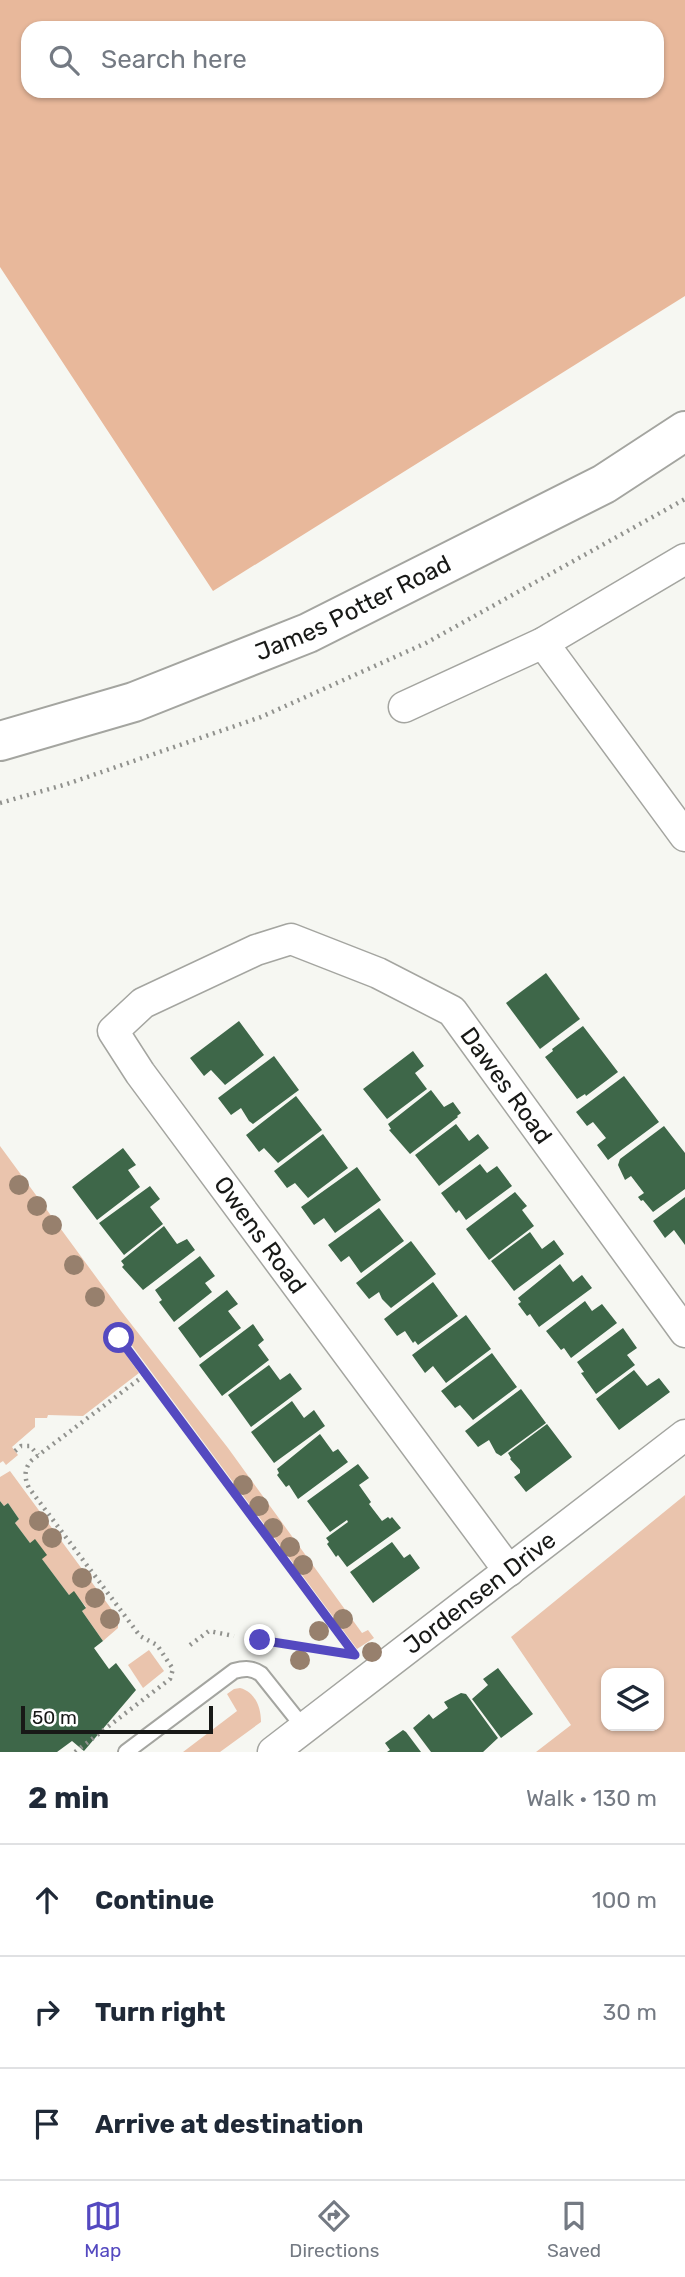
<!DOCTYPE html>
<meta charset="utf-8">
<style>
body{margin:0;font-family:Rubik,sans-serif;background:#f2f2f3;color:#1f2937}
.controls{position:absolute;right:21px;bottom:21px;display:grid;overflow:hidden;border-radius:14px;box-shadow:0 2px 5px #0004}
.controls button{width:63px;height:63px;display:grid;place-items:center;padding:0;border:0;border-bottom:2px solid #e0e1e3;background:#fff;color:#1f2937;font:35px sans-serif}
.scale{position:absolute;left:21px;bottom:18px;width:192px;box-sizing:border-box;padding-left:7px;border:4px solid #181917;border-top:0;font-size:19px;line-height:24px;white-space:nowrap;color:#181917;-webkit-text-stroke:5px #fff;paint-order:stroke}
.stop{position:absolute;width:21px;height:21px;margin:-16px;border:5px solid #5449c0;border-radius:50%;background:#fff}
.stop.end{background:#5449c0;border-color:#fff;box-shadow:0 2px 7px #0008}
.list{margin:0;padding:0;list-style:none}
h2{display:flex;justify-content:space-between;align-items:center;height:91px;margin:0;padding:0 28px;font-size:30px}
h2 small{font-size:23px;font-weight:400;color:#747a83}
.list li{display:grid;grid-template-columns:46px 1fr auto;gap:21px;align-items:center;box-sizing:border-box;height:112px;padding:0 28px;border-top:2px solid #e0e1e3}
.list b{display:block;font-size:26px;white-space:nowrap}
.list em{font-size:23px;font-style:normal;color:#747a83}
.icon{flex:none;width:38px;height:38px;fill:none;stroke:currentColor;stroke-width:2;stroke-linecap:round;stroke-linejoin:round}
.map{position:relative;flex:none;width:685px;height:1752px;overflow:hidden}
.search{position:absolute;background:#fff;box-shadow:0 2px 5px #0004;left:21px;right:21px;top:21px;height:77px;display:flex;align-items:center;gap:18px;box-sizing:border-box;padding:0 24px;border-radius:21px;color:#747a83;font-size:26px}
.sheet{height:427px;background:#fff}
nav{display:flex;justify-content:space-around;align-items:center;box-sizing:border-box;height:98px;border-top:2px solid #e0e1e3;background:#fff;font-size:19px;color:#747a83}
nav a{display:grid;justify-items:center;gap:4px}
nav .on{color:#5449c0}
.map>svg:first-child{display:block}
.green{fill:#eac4ad;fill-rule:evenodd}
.forest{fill:#e8b89b;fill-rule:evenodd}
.building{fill:#3e6749}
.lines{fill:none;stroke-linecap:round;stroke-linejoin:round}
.lane-casing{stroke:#a4a5a0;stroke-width:18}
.street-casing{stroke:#a4a5a0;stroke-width:33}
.secondary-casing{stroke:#a4a5a0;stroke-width:42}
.path{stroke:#91928e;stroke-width:4.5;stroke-dasharray:2 5;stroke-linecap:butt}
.lane{stroke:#fff;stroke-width:14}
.street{stroke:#fff;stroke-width:30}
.secondary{stroke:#fff;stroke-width:38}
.tree{fill:#97806d}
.route{stroke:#5449c0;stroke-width:9}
.labels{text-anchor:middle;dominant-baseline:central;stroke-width:7;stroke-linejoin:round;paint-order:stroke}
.street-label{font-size:24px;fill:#181917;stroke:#fff}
</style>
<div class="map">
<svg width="685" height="1752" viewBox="0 0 685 1752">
<rect width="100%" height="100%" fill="#f6f7f2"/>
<g class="green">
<polygon points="0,1146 121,1311 228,1448 362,1633 368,1630 374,1638 357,1649 124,1335 116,1341 139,1373 83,1416 48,1415 47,1418 35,1418 35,1427 12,1447 18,1455 6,1465 3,1461 0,1463"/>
<polygon points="10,1471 118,1618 118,1628 103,1641 82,1611 86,1607 74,1592 69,1595 42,1559 34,1540 30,1543 15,1523 19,1519 8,1503 4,1506 0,1501 0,1477"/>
<path d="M685,1495V1752H536L571,1725L511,1637ZM606,1673H659V1726H606Z"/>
<polygon points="149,1650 164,1671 143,1688 128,1665"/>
<path d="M240,1688C255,1692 261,1707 261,1722L220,1752H183L237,1711L227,1694L234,1689Z"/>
</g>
<path class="forest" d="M0,0H685V296L213,591L0,267ZM28,28H657V91H28Z"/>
<g class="building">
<polygon points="546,973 580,1019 540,1049 506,1003"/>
<polygon points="239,1021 264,1055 225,1085 211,1070 204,1076 190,1058"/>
<polygon points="583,1026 618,1072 586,1096 585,1094 577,1099 545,1057 553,1051 552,1049"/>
<polygon points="413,1051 424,1066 415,1073 427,1089 387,1119 363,1089"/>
<polygon points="274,1056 299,1090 253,1124 249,1121 241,1108 231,1115 218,1098"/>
<polygon points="624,1076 659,1122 608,1160 597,1145 606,1138 593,1122 587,1126 576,1112"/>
<polygon points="431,1090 444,1107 453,1102 461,1113 457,1116 458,1117 410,1154 389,1130 391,1129 388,1124"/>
<polygon points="296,1096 322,1130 278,1163 264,1148 259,1152 246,1135"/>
<polygon points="456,1124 469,1141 478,1134 489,1148 439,1186 415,1155"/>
<polygon points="664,1126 685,1153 685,1189 653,1212 643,1200 641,1201 638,1197 644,1193 631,1176 625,1180 618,1165 620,1159"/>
<polygon points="323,1134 348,1168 308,1198 295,1183 287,1188 274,1171"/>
<polygon points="123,1148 136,1165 128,1170 140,1187 97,1220 72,1187"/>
<polygon points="480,1164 487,1173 497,1166 512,1186 466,1220 459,1210 456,1213 441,1193"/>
<polygon points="357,1167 381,1200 335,1233 324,1218 314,1225 301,1207"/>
<polygon points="150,1186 160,1199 150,1207 163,1224 124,1255 99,1223"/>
<polygon points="515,1192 527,1206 522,1210 534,1226 489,1260 466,1229"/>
<polygon points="685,1197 685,1245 674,1230 665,1238 653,1221"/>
<polygon points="379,1208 404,1241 361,1273 349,1256 341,1262 328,1245"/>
<polygon points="164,1226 177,1244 187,1239 195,1250 143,1290 122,1267 124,1265 121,1261"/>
<polygon points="530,1232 542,1249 554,1240 564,1254 514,1291 491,1261"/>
<polygon points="411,1241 436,1274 391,1308 382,1299 379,1292 369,1299 356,1283"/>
<polygon points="200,1256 215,1276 205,1283 212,1292 174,1322 159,1302 162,1300 155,1290"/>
<polygon points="560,1264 573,1282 582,1275 592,1288 539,1327 530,1314 527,1316 518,1304 521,1302 518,1298"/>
<polygon points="433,1282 458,1316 418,1345 415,1341 413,1343 405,1331 397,1336 384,1319"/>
<polygon points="227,1290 238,1304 228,1311 241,1328 200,1358 178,1328"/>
<polygon points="585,1301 592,1311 602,1304 617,1323 571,1358 564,1348 561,1350 546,1331"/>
<polygon points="466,1315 491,1349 446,1383 433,1366 425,1373 412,1355"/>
<polygon points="253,1324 264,1340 258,1345 269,1360 222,1396 199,1365"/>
<polygon points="623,1328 637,1348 627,1355 635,1365 596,1394 581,1373 584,1372 577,1362"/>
<polygon points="492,1353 517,1387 473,1420 460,1405 455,1408 441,1391"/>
<polygon points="269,1365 280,1380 290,1373 302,1389 251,1427 228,1395"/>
<polygon points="634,1370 647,1386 659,1378 670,1392 619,1430 596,1399"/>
<polygon points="521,1389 546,1423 501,1456 496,1453 489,1440 478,1447 465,1431"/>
<polygon points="292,1401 304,1418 314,1410 325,1426 274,1463 251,1432"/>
<polygon points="547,1424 572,1457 526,1492 514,1477 520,1473 520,1470 510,1459 511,1458 508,1453"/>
<polygon points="320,1434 333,1452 338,1449 348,1462 298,1499 289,1485 286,1487 277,1475 279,1473 277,1469"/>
<polygon points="358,1464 369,1478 359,1485 371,1502 369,1504 382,1521 388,1517 390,1519 392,1517 401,1528 347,1567 338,1555 336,1557 327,1544 329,1542 326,1538 348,1522 347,1520 330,1532 307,1501"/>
<polygon points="0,1501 4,1506 8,1503 19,1519 15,1523 30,1543 35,1539 47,1555 42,1559 69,1595 74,1591 86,1608 82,1611 103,1641 94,1648 109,1669 116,1663 136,1690 84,1751 72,1741 57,1752 0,1752"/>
<polygon points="392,1542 404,1558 410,1554 420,1568 373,1603 350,1572"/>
<polygon points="498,1668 533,1714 501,1738 472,1699 488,1685 483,1679"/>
<polygon points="461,1693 466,1694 498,1738 483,1752 431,1752 413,1728 429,1714 433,1719 448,1708 444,1702"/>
<polygon points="403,1730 406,1732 421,1752 387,1752 390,1750 385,1743"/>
</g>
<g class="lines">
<g class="lane-casing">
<path id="lane" d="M126,1752L234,1671C245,1668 252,1668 261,1674L304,1728"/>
</g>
<g class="street-casing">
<g id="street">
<polyline points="543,643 685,836"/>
<polyline points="404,707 543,643 685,559"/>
<path id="s1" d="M509,1571L140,1073L113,1031L143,1003L256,950L291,939L378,973L452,1011L685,1332"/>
<path id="s2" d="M273,1752L685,1435"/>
</g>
</g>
<g class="secondary-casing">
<g id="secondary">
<path id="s3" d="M0,741L134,702L308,633L604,484L685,431"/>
</g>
</g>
<g class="path">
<polyline points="0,803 67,784 261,717 426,643 685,499"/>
<polyline points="119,1338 355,1654"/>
<polyline points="15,1451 21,1446 30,1446 38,1455"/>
<polyline points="260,1640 354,1655"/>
<polyline points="190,1645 209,1631 234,1636"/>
<path d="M75,1752L170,1679L173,1669L157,1645L140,1636L29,1488C24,1478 24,1468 32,1460L146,1374"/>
</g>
<use href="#lane" class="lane"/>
<use href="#street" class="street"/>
<use href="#secondary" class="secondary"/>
</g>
<g class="tree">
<circle cx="19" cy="1185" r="10"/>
<circle cx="37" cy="1206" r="10"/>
<circle cx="52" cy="1225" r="10"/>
<circle cx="74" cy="1265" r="10"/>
<circle cx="95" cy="1297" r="10"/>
<circle cx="243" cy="1485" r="10"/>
<circle cx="259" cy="1506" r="10"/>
<circle cx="39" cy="1521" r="10"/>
<circle cx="273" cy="1528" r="10"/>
<circle cx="52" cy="1538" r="10"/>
<circle cx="290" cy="1547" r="10"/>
<circle cx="303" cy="1565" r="10"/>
<circle cx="82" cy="1578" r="10"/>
<circle cx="95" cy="1598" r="10"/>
<circle cx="110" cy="1619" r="10"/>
<circle cx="343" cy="1619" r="10"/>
<circle cx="319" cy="1631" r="10"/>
<circle cx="372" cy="1652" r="10"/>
<circle cx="300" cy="1660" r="10"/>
</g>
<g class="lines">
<polyline class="route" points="119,1338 355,1655 260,1640"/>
</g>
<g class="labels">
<g class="street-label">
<text stroke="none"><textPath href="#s3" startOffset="378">James Potter Road</textPath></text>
<text stroke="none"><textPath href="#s1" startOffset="1141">Dawes Road</textPath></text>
<text transform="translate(260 1235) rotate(54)">Owens Road</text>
<text stroke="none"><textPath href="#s2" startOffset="261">Jordensen Drive</textPath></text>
</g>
</g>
</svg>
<div class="controls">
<button><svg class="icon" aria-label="layers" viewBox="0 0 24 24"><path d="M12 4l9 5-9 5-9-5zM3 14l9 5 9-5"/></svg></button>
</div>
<div class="scale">50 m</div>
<div class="stop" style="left:119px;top:1338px"></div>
<div class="stop end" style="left:260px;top:1640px"></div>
<div class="search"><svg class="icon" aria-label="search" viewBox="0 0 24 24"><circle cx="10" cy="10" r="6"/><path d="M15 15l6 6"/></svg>Search here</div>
</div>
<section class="sheet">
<h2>2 min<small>Walk · 130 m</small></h2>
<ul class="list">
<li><svg class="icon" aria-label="ahead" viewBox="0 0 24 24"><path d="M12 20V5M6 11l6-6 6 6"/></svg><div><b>Continue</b></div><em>100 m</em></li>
<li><svg class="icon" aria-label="right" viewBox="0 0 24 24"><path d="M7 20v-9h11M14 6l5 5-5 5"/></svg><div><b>Turn right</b></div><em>30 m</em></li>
<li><svg class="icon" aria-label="arrive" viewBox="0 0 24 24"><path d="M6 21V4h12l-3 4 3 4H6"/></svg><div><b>Arrive at destination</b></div></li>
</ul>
</section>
<nav>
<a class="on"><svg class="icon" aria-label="map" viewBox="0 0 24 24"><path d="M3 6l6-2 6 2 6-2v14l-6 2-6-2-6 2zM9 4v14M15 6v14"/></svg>Map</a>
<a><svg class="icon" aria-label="directions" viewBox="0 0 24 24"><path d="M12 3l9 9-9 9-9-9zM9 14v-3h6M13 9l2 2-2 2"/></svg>Directions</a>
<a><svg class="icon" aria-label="saved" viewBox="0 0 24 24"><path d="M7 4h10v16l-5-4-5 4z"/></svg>Saved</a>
</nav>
